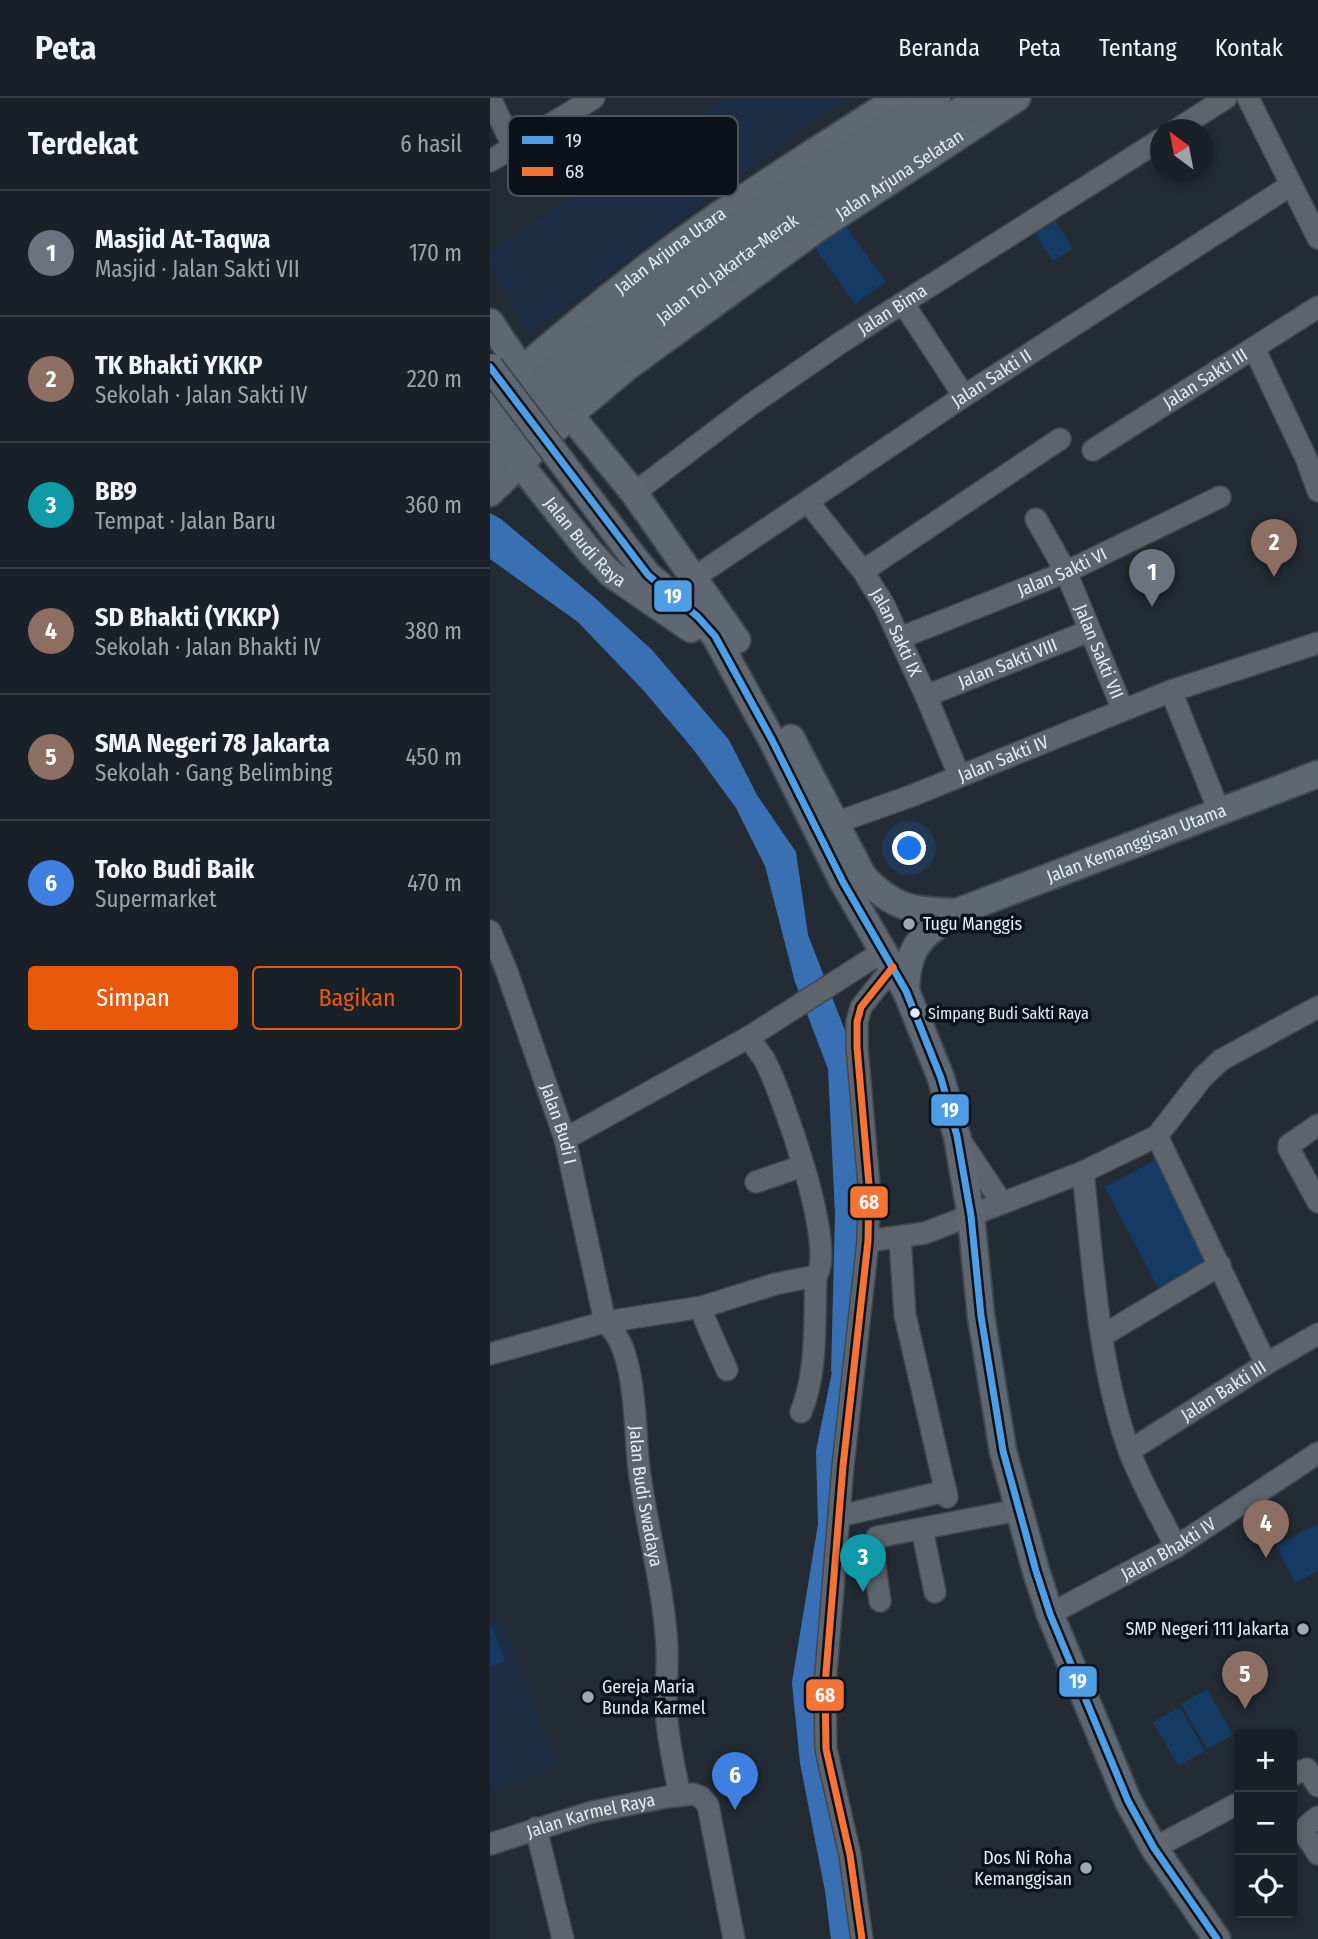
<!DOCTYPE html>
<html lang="id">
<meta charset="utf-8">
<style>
body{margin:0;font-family:"Fira Sans Condensed",sans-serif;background:#23282f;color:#f1f3f6}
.controls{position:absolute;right:21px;bottom:21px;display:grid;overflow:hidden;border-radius:7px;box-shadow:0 4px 10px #0003}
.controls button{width:63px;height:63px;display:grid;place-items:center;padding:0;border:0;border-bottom:2px solid #383e44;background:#1a2027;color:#f1f3f6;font:35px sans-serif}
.compass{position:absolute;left:660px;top:21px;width:63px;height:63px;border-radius:50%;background:#1a2027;box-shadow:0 4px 10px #0003;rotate:328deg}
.you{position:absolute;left:420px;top:751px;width:24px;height:24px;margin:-18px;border:5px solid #fff;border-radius:50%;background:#1a73e8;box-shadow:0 0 0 10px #1a73e833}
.badge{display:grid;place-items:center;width:46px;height:46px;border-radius:50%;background:#ea580c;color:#fff;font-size:23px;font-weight:700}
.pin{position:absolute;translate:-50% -58px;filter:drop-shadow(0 2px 4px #0008)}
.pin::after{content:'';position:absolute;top:37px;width:24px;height:21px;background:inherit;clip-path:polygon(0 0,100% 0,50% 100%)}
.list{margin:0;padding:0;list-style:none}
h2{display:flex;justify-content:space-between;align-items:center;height:91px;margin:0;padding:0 28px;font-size:30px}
h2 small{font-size:23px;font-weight:400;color:#9fa3a7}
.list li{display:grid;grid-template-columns:46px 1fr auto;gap:21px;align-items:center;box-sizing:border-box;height:126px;padding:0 28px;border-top:2px solid #383e44}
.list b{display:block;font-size:26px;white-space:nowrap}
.list p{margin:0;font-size:23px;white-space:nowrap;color:#9fa3a7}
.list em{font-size:23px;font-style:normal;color:#9fa3a7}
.actions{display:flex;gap:14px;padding:21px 28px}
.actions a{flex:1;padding:16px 0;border:2px solid #ea580c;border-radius:7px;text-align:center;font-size:24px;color:#ea580c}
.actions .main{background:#ea580c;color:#fff}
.icon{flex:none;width:38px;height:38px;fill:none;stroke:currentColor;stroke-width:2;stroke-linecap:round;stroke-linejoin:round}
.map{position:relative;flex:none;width:828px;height:1841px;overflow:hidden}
header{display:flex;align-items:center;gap:42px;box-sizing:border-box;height:98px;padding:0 35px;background:#1a2027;border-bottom:2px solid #383e44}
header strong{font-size:33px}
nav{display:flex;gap:38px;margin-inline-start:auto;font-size:24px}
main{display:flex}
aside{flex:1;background:#1a2027}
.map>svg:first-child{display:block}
.built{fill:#1d2e44}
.green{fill:#153a64}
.water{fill:#3870b3}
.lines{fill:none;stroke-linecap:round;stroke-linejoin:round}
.river{stroke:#3870b3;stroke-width:24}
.minor-casing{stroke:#40474f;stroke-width:24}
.major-casing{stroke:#40474f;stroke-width:30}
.highway-casing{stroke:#40474f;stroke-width:33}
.minor{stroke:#5e646b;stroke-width:21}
.major{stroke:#5f6872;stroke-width:26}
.highway{stroke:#5e6671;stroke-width:30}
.major-bridge-casing{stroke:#40474f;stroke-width:30;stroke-linecap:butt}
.major-bridge{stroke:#5f6872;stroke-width:26}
.bus-1-casing{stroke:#0b121a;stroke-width:12}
.bus-2-casing{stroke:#0b121a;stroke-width:12}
.bus-1{stroke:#4d9ee5;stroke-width:7}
.bus-2{stroke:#f57335;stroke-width:7}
.poi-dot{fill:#9fa8b3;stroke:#0b121a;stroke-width:2.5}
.bus-dot{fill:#e2ecf8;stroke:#0b121a;stroke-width:2.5}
.labels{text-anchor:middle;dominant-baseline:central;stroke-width:7;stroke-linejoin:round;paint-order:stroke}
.bus-label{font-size:16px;fill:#e2ecf8;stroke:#0b121a;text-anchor:start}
.street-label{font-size:18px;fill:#e2ecf8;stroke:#0b121a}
.poi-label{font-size:18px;fill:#e2ecf8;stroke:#0b121a;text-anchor:start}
.key{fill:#0b121a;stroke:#4c535d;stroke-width:2}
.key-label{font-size:19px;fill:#e2ecf8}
.line-badge{stroke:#0b121a;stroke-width:2.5}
.badge-label{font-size:19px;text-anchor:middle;font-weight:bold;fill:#fff}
</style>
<header>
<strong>Peta</strong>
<nav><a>Beranda</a><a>Peta</a><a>Tentang</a><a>Kontak</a></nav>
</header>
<main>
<aside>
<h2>Terdekat<small>6 hasil</small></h2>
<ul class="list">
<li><span class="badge" style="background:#6b7280">1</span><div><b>Masjid At-Taqwa</b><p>Masjid · Jalan Sakti VII</p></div><em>170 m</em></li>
<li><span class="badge" style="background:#8d6e63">2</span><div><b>TK Bhakti YKKP</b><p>Sekolah · Jalan Sakti IV</p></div><em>220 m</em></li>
<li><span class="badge" style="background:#0f9aa8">3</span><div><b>BB9</b><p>Tempat · Jalan Baru</p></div><em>360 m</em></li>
<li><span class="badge" style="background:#8d6e63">4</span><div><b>SD Bhakti (YKKP)</b><p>Sekolah · Jalan Bhakti IV</p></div><em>380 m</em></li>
<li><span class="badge" style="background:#8d6e63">5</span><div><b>SMA Negeri 78 Jakarta</b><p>Sekolah · Gang Belimbing</p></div><em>450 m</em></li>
<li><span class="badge" style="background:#3f7fe0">6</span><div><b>Toko Budi Baik</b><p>Supermarket</p></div><em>470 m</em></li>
</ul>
<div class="actions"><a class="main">Simpan</a><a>Bagikan</a></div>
</aside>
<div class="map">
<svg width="828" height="1841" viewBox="0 0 828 1841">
<rect width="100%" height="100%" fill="#232b34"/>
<g class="built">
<polygon points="235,0 359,0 321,24 39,237 0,170 0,152"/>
<polygon points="12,1519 68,1668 0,1694 0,1523"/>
</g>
<g class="green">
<polygon points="561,115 583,151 563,163 540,127"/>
<polygon points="348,117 396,184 365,206 317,139"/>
<polygon points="667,1061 720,1162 668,1190 615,1089"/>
<polygon points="828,1426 828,1473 805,1485 786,1447"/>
<polygon points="2,1528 15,1563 0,1569 0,1529"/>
<polygon points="717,1591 743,1637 717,1651 691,1606"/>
<polygon points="690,1609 715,1653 688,1668 663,1624"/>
</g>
<polygon class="water" points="0,415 11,421 105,500 162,552 239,642 267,697 306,754 318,837 361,948 378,1103 363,1263 341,1274 345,1116 338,971 305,884 275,768 246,710 203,651 154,593 88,524 0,461"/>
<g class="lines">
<polyline class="river" points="353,1841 347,1792 322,1664 314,1585 340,1427 338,1354 356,1265 356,1254"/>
<g class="minor-casing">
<g id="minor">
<polyline points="0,0 24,50"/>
<polyline points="758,0 828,140"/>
<polyline points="686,32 736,0"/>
<polyline points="0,63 104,0"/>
<polyline points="413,205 474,298"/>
<polyline points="764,250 816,360 828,393"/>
<path id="s1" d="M603,352L828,209"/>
<path id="s2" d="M144,395L259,308L353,243L670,42"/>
<path id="s3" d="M318,404L373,473L394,507L436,598L469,677"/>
<path id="s4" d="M546,421L576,474L633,612"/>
<polyline points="373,473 570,341"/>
<path id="s5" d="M205,479L474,298L801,87"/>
<path id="s6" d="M410,540L576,474L730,399"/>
<polyline points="681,593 729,713"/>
<path id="s7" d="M436,598L599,533"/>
<path id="s8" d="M345,725L421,698L681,593L828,545"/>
<path id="s9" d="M0,833L16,871L75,1041L115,1224"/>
<path d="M259,939C263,946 269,954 274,961C291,992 348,1152 326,1178C324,1222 328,1273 311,1314"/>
<polyline points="828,1027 799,1047 799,1051 828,1104"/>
<polyline points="667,1038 776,1266"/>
<polyline points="75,1041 259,939 392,854"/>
<polyline points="470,1042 512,1105"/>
<path d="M593,1074C603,1164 608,1267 639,1352C651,1385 670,1417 686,1449"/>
<polyline points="266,1084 312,1068"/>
<polyline points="410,1140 415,1217 457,1399"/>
<polyline points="378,1143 435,1135 593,1074 667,1038 712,980 731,962 828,909"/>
<polyline points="212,1209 215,1222 237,1272"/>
<path id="s10" d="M115,1224C148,1250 144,1333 149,1371C157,1431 174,1490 177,1550C178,1571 175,1592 176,1613C178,1641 184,1670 190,1697"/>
<polyline points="612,1238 730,1167"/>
<polyline points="0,1256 115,1224 212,1209 285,1186 326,1178"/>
<path id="s11" d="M639,1353L776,1266L828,1236"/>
<polyline points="350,1418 456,1393"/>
<polyline points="432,1431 445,1494"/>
<polyline points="390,1503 383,1454 387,1439 528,1412"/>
<path id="s12" d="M560,1516L686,1449L828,1355"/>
<polyline points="802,1677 817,1671 828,1688"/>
<polyline points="828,1719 817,1728 815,1736 828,1756"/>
<polyline points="46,1730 73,1841"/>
<path id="s13" d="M0,1746L102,1714L177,1699L203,1696L211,1699L218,1707L244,1841"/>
<polyline points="664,1750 749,1705"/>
<polyline points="372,1841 360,1757 336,1651 335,1587 353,1368 378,1143 379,1087 367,949 367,924 371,909 403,869"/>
</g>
</g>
<g class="major-casing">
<g id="major">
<polyline points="0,224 32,272"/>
<path id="s14" d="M0,300C48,257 97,216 147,177C230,112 320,57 408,0"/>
<polyline points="80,317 144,395 247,542"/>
<path id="s15" d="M29,365L100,454L121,476L201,531"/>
<path id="s16" d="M0,395L80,317L136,270L328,130L527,0"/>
<polyline points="139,453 158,477 208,519 225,538 282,642 353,784 416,893 451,980 467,1038 481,1118 491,1218 513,1353 546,1473 560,1516 638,1703 664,1750 727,1841"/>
<path d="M301,640L373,778C403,811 424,813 467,814"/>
<path id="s17" d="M416,893C417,847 431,838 467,814L828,676"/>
</g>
</g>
<g class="highway-casing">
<g id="highway">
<path d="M0,331C72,264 148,203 227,145C297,93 373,48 445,0"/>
<path id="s18" d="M0,367C78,295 159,227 245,164C324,105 410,54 493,0"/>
</g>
</g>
<use href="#minor" class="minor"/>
<use href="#major" class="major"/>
<use href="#highway" class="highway"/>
<g class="major-bridge-casing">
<polyline id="major-bridge" points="0,269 139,453"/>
</g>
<use href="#major-bridge" class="major-bridge"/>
<g class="bus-1-casing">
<polyline id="bus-1" points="0,269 158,477 208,519 225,538 282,642 353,784 416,893 451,980 467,1038 481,1118 491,1218 513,1353 546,1473 560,1516 638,1703 664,1750 727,1841"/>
</g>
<g class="bus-2-casing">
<polyline id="bus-2" points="372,1841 360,1757 336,1651 335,1587 353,1368 378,1143 379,1087 367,949 367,924 371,909 403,869"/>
</g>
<use href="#bus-1" class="bus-1"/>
<use href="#bus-2" class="bus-2"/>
</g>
<g class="poi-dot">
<circle cx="419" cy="826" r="7"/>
<circle cx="813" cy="1531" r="7"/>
<circle cx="98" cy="1599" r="7"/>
<circle cx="596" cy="1770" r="7"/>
</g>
<circle class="bus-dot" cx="425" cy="915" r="6"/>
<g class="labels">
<g class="bus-label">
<text x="438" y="915">Simpang Budi Sakti Raya</text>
</g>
<g class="street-label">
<text stroke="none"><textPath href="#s16" startOffset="520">Jalan Arjuna Selatan</textPath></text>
<text stroke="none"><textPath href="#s14" startOffset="233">Jalan Arjuna Utara</textPath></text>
<text stroke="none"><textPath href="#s18" startOffset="308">Jalan Tol Jakarta–Merak</textPath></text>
<text stroke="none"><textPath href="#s2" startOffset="317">Jalan Bima</textPath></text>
<text stroke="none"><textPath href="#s1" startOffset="133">Jalan Sakti III</textPath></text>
<text stroke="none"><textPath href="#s5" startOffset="357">Jalan Sakti II</textPath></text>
<text stroke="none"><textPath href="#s15" startOffset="103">Jalan Budi Raya</textPath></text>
<text stroke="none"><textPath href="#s6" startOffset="175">Jalan Sakti VI</textPath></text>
<text stroke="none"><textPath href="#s3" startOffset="158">Jalan Sakti IX</textPath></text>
<text stroke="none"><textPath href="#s4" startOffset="147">Jalan Sakti VII</textPath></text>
<text stroke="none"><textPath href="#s7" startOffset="88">Jalan Sakti VIII</textPath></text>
<text stroke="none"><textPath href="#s8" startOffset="180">Jalan Sakti IV</textPath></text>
<text stroke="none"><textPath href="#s17" startOffset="292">Jalan Kemanggisan Utama</textPath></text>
<text stroke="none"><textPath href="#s9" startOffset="205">Jalan Budi I</textPath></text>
<text stroke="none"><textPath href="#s11" startOffset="112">Jalan Bakti III</textPath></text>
<text stroke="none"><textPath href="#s10" startOffset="182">Jalan Budi Swadaya</textPath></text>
<text stroke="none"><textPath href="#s12" startOffset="135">Jalan Bhakti IV</textPath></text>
<text stroke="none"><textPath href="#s13" startOffset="105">Jalan Karmel Raya</textPath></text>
</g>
<g class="poi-label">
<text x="433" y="826">Tugu Manggis</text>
<text x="799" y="1531" text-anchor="end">SMP Negeri 111 Jakarta</text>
<text x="112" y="1589">Gereja Maria<tspan x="112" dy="21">Bunda Karmel</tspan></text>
<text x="582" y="1760" text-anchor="end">Dos Ni Roha<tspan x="582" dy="21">Kemanggisan</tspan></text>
</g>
</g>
<rect x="18" y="18" width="230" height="80" rx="10" class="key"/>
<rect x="32" y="38" width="31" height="8" fill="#4d9ee5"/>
<rect x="32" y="69" width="31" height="9" fill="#f57335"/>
<g class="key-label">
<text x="75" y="49">19</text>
<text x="75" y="80">68</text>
</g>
<g class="line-badge">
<rect x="163" y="481" width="40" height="34" rx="7" fill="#4d9ee5"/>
<rect x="440" y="995" width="40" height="34" rx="7" fill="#4d9ee5"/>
<rect x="359" y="1087" width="40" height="34" rx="7" fill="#f57335"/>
<rect x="568" y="1567" width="40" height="33" rx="7" fill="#4d9ee5"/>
<rect x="315" y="1580" width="40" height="34" rx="7" fill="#f57335"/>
</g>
<g class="badge-label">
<text x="183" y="505">19</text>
<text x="460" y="1019">19</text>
<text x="379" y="1111">68</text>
<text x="588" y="1590">19</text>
<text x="335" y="1604">68</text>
</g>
</svg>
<div class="controls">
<button>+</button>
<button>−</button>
<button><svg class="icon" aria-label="locate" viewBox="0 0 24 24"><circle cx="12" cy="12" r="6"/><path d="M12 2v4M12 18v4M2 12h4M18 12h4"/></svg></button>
</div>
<svg class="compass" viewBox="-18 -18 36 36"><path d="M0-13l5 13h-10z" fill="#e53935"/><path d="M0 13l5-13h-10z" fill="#9fa3a7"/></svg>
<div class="you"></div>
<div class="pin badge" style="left:662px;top:509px;background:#6b7280">1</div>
<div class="pin badge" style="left:784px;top:479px;background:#8d6e63">2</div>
<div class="pin badge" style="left:373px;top:1494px;background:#0f9aa8">3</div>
<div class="pin badge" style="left:776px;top:1460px;background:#8d6e63">4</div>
<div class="pin badge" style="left:755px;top:1611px;background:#8d6e63">5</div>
<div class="pin badge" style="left:245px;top:1712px;background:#3f7fe0">6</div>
</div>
</main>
